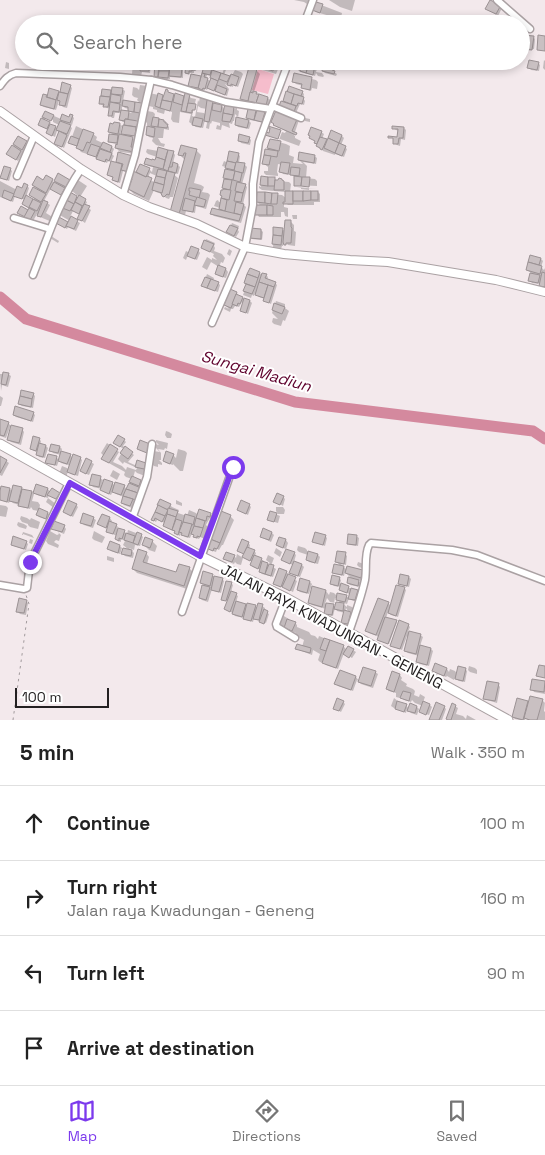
<!DOCTYPE html>
<meta charset="utf-8">
<style>
body{margin:0;font-family:"Space Grotesk",sans-serif;background:#f2f2f2;color:#222}
.scale{position:absolute;left:15px;bottom:12px;width:94px;box-sizing:border-box;padding-left:5px;border:2px solid #232021;border-top:0;font-size:14px;line-height:18px;white-space:nowrap;color:#232021;-webkit-text-stroke:4px #fff;paint-order:stroke}
.stop{position:absolute;width:15px;height:15px;margin:-11px;border:4px solid #7c3aed;border-radius:50%;background:#fff}
.stop.end{background:#7c3aed;border-color:#fff;box-shadow:0 1px 5px #0008}
.list{margin:0;padding:0;list-style:none}
h2{display:flex;justify-content:space-between;align-items:center;height:65px;margin:0;padding:0 20px;font-size:21px}
h2 small{font-size:16px;font-weight:400;color:#767676}
.list li{display:grid;grid-template-columns:32px 1fr auto;gap:15px;align-items:center;box-sizing:border-box;height:75px;padding:0 20px;border-top:1px solid #e0e0e0}
.list b{display:block;font-size:19px;white-space:nowrap}
.list p{margin:0;font-size:16px;white-space:nowrap;color:#767676}
.list em{font-size:16px;font-style:normal;color:#767676}
.icon{flex:none;width:28px;height:28px;fill:none;stroke:currentColor;stroke-width:2;stroke-linecap:round;stroke-linejoin:round}
.map{position:relative;flex:none;width:545px;height:720px;overflow:hidden}
.search{position:absolute;background:#fff;box-shadow:0 2px 8px #0003;left:15px;right:15px;top:15px;height:55px;display:flex;align-items:center;gap:12px;box-sizing:border-box;padding:0 18px;border-radius:28px;color:#767676;font-size:19px}
.sheet{height:365px;background:#fff}
nav{display:flex;justify-content:space-around;align-items:center;box-sizing:border-box;height:70px;border-top:1px solid #e0e0e0;background:#fff;font-size:14px;color:#767676}
nav a{display:grid;justify-items:center;gap:2px}
nav .on{color:#7c3aed}
.map>svg:first-child{display:block}
.pitch{fill:#f6bdcc}
.shadow{fill:#0003;fill-rule:evenodd}
.lines{fill:none;stroke-linecap:round;stroke-linejoin:round}
.river{stroke:#d4899e;stroke-width:11}
.building{fill:#c9c0c2;stroke:#9b9294}
.minor-casing{stroke:#aaa1a3;stroke-width:9}
.tertiary-casing{stroke:#aaa1a3;stroke-width:10}
.secondary-casing{stroke:#aaa1a3;stroke-width:11}
.path{stroke:#a19a9c;stroke-width:1;stroke-dasharray:2.5 4;stroke-linecap:butt}
.minor{stroke:#fff;stroke-width:6}
.tertiary{stroke:#fff;stroke-width:8}
.secondary{stroke:#fff;stroke-width:9}
.route{stroke:#7c3aed;stroke-width:6}
.labels{text-anchor:middle;dominant-baseline:central;stroke-width:4;stroke-linejoin:round;paint-order:stroke}
.street-label{font-size:15px;fill:#232021;stroke:#fff}
.water-label{font-size:16px;font-style:italic;fill:#5f022d;stroke:#fff}
</style>
<div class="map">
<svg width="545" height="720" viewBox="0 0 545 720">
<rect width="100%" height="100%" fill="#f3e9ec"/>
<polygon class="pitch" points="258,69 274,74 268,94 252,90"/>
<g class="shadow">
<polygon points="294,0 309,0 307,4 304,2"/>
<polygon points="329,0 355,0 352,11 340,7"/>
<polygon points="490,1 502,8 498,16 487,9"/>
<polygon points="316,3 342,13 341,18 344,19 344,20 316,12 314,10"/>
<polygon points="318,18 324,19 323,23 325,24 312,24 314,20 317,21"/>
<polygon points="533,37 535,39 534,49 523,48"/>
<polygon points="544,60 545,61 545,70 543,68"/>
<polygon points="133,61 138,61 138,63 149,64 151,66 150,73 142,72 141,76 134,76 132,74"/>
<polygon points="145,61 198,61 196,71 194,71 194,73 187,73 187,74 186,70 183,70 183,78 170,77 170,79 157,79 155,76 156,64 153,64 153,62"/>
<path d="M211,61H215L227,67L224,75L231,77L235,70L241,72L243,74L238,87L233,85V87L225,84L229,89L227,96L211,90L208,88L207,90L205,89L204,91L191,87L189,85L192,75L187,74L202,78L206,64L212,66L214,68V71L222,74L224,69L218,67L215,64L211,63ZM207,75L212,76L210,81L206,78Z"/>
<polygon points="246,61 268,61 275,63 279,67 276,74 259,69 254,63 254,64"/>
<polygon points="300,61 324,61 328,63 331,65 330,69 337,74 336,76 325,73 323,71 328,68 321,62 320,67 318,66 316,72 322,73 324,76 323,77 318,76 316,73 315,76 300,72 298,70"/>
<polygon points="6,62 9,63 9,69 5,68"/>
<polygon points="538,63 540,65 539,71 531,70 529,67"/>
<polygon points="256,70 260,74 254,92 259,96 268,98 270,100 268,107 245,102 241,98"/>
<polygon points="295,75 316,80 318,82 317,89 312,88 311,91 305,89 303,87 303,86 296,84 294,82"/>
<polygon points="63,84 70,86 72,88 67,108 63,107 61,105 61,102 59,101 56,110 44,107 41,105 44,96 48,97 58,92 60,94"/>
<path d="M140,85L147,86L149,93L164,96L165,93L185,97L189,96L191,98L196,99L192,116L195,117L198,100L199,102L200,97L207,99V102L222,106L225,110L234,107L235,109L236,106H237V110L239,111L238,118L249,121L251,123L249,129L238,127L236,125L238,117L235,114L234,121H233L232,124L229,123L230,128L222,125L221,130L216,129L217,125L220,126V123L212,121L211,124L210,123L209,129L206,128L207,123L205,120L203,128L196,127L189,122L191,114L180,112L179,123L173,122L171,119L172,113V112L165,110L164,114L157,112V110L153,109V107L149,106L147,103L139,102L137,100L138,98L134,97L132,95L133,87L137,88L139,90ZM198,106L201,108L207,109L206,115L204,113L197,112Z"/>
<polygon points="290,88 302,92 304,94 303,98 305,101 304,105 300,104 296,113 283,108 283,103"/>
<path d="M122,89L125,91L123,101L141,104L143,106L139,120H135L139,124L137,137L131,136L136,141L138,154L120,152L116,148L117,144L111,143L109,141L114,136L110,132L120,124L122,126L120,136L126,137L123,133L126,122H123L120,120L121,113H115L114,118H112L110,115L111,109L107,108L100,104L103,90L112,91ZM122,105L125,108L129,109V110L132,113L122,111Z"/>
<polygon points="249,110 264,113 266,115 264,123 250,120 248,118"/>
<polygon points="277,110 299,120 294,135 295,136 295,138 301,141 299,146 280,139 279,140 282,132 285,133 286,131 277,127 272,122"/>
<polygon points="147,111 153,112 155,114 154,119 164,121 169,127 169,130 164,129 163,138 158,138 161,143 165,144 164,147 156,145 152,141 153,138 149,137 147,135 148,126 147,125 147,123 144,120"/>
<path d="M45,112L61,119L70,118L72,116L74,118L72,125L66,123L72,128L64,148L55,143L60,132L57,131L55,137L48,133L49,130L40,125ZM46,117L53,120V122L59,125L58,128L48,124L45,120Z"/>
<polygon points="305,118 310,119 310,122 305,121"/>
<polygon points="76,126 93,134 97,137 96,140 112,147 114,149 112,154 114,156 111,162 108,161 107,163 91,155 88,152 87,154 81,152 78,148 78,147 72,144 70,142"/>
<polygon points="393,128 404,128 406,130 405,140 401,139 400,146 397,145 394,143 398,138 399,131 396,130"/>
<polygon points="321,132 324,134 322,139 328,141 342,136 344,138 341,145 347,149 344,157 335,154 335,155 323,151 316,141 311,138"/>
<polygon points="18,138 28,145 18,161 8,154"/>
<polygon points="249,138 251,140 250,145 241,143 239,140"/>
<polygon points="271,140 286,144 290,146 289,155 294,157 293,163 303,164 299,160 314,156 317,158 316,164 303,162 307,166 306,178 315,179 317,181 317,186 295,185 295,177 291,173 290,175 283,174 281,171 282,165 278,164 277,172 278,174 278,176 266,175 264,173 264,171 268,171 268,167 263,163"/>
<polygon points="182,146 196,150 201,155 194,183 201,185 204,187 202,192 208,193 210,195 206,209 196,206 195,213 186,211 184,219 177,217 185,160 180,155"/>
<path d="M147,149L158,151L159,149L173,152L175,155L173,163L178,165L180,167L178,174L172,173L178,178L173,197H170L169,199L166,198L162,194L156,192L154,190L149,201L134,194L129,189L133,180V174L123,171L120,183L116,182L113,180L114,178L111,177L109,175L116,164L119,154L132,172L137,174L140,166L149,169L152,172L153,167L148,166L146,164L156,161L157,157L148,154L146,152ZM150,173L152,174L157,176L155,183L148,178Z"/>
<polygon points="238,154 240,156 239,163 245,165 247,167 242,184 245,185 247,187 243,204 246,207 241,223 214,216 212,214 219,211 220,208 214,206 216,201 218,200 219,202 222,202 225,189 224,188 226,179 224,178 231,172 226,167 222,166 224,161 228,163"/>
<polygon points="10,169 12,171 9,181 3,179 1,177"/>
<polygon points="59,175 71,183 64,196 51,188 44,201 50,205 46,213 54,218 52,222 40,217 37,214 33,221 21,215 29,211 30,209 23,204 25,200 15,196 13,202 0,197 0,181 17,190 23,189 27,186 29,188 26,197 33,200 39,191 33,185 44,181 52,180 55,183"/>
<polygon points="262,178 275,179 277,181 289,182 291,184 290,192 309,192 309,190 301,189 301,188 297,187 317,189 309,188 309,192 318,192 320,194 320,202 314,202 314,205 288,205 284,201 284,207 288,208 288,217 285,216 284,212 281,212 281,217 259,217 257,214 262,207 257,202 258,193 282,195 286,198 286,192 262,190 259,188 259,186 261,187"/>
<polygon points="78,180 87,186 80,197 87,202 85,206 91,210 85,223 78,218 80,214 73,211 70,217 80,223 76,231 68,227 67,229 55,222 58,218 69,223 70,221 58,214 68,193 78,198 79,197 72,191"/>
<polygon points="292,215 297,215 297,219 293,219"/>
<polygon points="291,222 294,225 294,231 296,232 295,246 288,245 284,241 283,246 282,246 281,249 273,248 274,228 282,229 285,231"/>
<polygon points="232,223 239,226 238,230 239,232 236,237 228,232"/>
<polygon points="261,230 263,232 262,240 252,239 250,237"/>
<polygon points="51,236 59,241 58,243 50,238"/>
<polygon points="206,239 215,243 214,246 215,248 214,251 222,254 225,258 223,263 221,262 219,267 226,269 228,272 226,278 219,276 216,273 219,267 211,262 207,270 202,267 207,257 212,260 212,258 217,260 213,256 214,254 202,248"/>
<polygon points="229,249 232,251 230,256 227,254"/>
<polygon points="198,250 200,253 197,260 191,258 188,255 186,260 183,258 186,251 190,253"/>
<polygon points="531,256 541,259 543,261 541,267 544,270 545,268 545,288 542,287 540,284 532,283 530,280 531,273 527,270"/>
<polygon points="260,273 262,276 266,275 268,277 267,280 275,283 277,285 271,304 267,302 264,300 265,299 259,297 255,293 254,296 252,295 251,298 243,295 247,284 245,282"/>
<polygon points="207,274 214,278 213,281 218,283 220,285 218,292 205,288 203,285"/>
<polygon points="237,293 238,296 250,301 252,303 248,314 241,310 244,303 242,302 239,307 235,306 233,309 231,309 230,312 224,309 225,307 229,309 225,305"/>
<polygon points="276,301 285,304 285,308 289,311 285,321 283,320 281,326 274,324 272,322 273,318 278,319 272,313"/>
<polygon points="0,374 8,374 11,376 8,387 2,385 1,391"/>
<polygon points="33,394 35,396 33,408 22,406 19,404"/>
<polygon points="0,396 3,398 1,406 0,406"/>
<polygon points="33,413 35,415 33,422 16,417 14,415"/>
<polygon points="0,420 8,423 10,425 10,426 22,429 24,432 21,445 11,442 9,440 12,427 10,427 6,438 0,436"/>
<polygon points="166,431 169,432 172,434 171,438 167,438 165,435"/>
<polygon points="39,439 41,441 40,445 46,446 48,448 45,458 39,457 37,454 38,452 34,451 31,448"/>
<polygon points="124,440 126,442 123,446 134,455 128,462 137,466 145,464 148,466 145,476 137,473 135,471 133,478 140,481 143,483 138,502 135,500 132,508 124,505 122,502 124,497 116,494 113,491 111,495 104,492 101,490 102,489 93,487 91,484 100,478 103,480 101,487 103,487 105,481 113,484 115,486 124,486 127,490 132,479 126,477 124,475 125,472 105,461 104,456 101,453 107,443 119,452 113,462 122,466 126,470 127,467 136,470 137,468 124,462 123,464 118,459 124,449 117,445"/>
<polygon points="156,440 168,443 167,449 165,448 164,450 158,449 161,453 161,460 159,460 162,463 162,465 158,464 158,467 154,466 152,464 153,451 160,452 155,447 155,444 159,445 156,442"/>
<polygon points="60,447 62,449 61,452 70,455 73,458 80,458 82,460 78,476 71,474 68,471 66,478 59,474 62,466 67,468 69,470 71,466 61,463 59,460 57,466 49,464 47,462 57,458 59,460 61,455 53,453 51,450"/>
<polygon points="178,449 185,451 187,453 183,471 180,471 173,464 173,465 166,463 164,461 173,455 176,458"/>
<polygon points="0,457 9,463 2,476 0,475"/>
<polygon points="87,460 94,464 89,475 84,473"/>
<polygon points="113,470 120,474 117,480 110,476"/>
<polygon points="37,486 48,489 50,492 59,494 61,496 58,501 49,494 48,498 37,495 35,493"/>
<polygon points="21,488 23,490 32,492 34,494 32,501 38,502 40,505 39,510 48,513 50,515 48,520 39,517 37,515 39,511 33,510 31,507 30,509 22,507 19,505 13,503 10,500 9,503 0,500 0,496 10,489 13,492"/>
<polygon points="283,497 285,499 283,506 275,501"/>
<polygon points="48,498 56,504 54,508 46,502"/>
<polygon points="176,500 182,503 182,506 176,504"/>
<polygon points="0,505 6,506 8,508 6,517 0,516"/>
<polygon points="76,505 78,507 73,517 64,512"/>
<polygon points="170,505 172,507 179,510 178,513 187,516 189,510 196,513 198,515 200,511 211,515 213,517 212,519 210,518 207,523 206,525 209,528 205,539 200,537 199,539 196,538 192,533 190,538 185,537 181,533 180,536 178,535 176,532 167,528 164,525 165,523 157,520 156,522 153,520"/>
<polygon points="249,505 251,507 248,515 238,510"/>
<polygon points="276,507 283,507 285,510 284,514 278,514 276,511"/>
<polygon points="271,512 280,516 278,523 271,521 269,519"/>
<polygon points="102,515 110,518 112,521 111,523 116,525 118,527 117,529 124,531 127,534 128,530 136,533 138,535 141,535 143,537 140,546 135,545 134,550 129,548 134,553 133,558 125,556 123,554 129,550 123,545 125,541 121,539 121,542 118,541 116,539 117,536 110,533 108,531 108,529 99,524"/>
<polygon points="21,516 27,518 30,520 31,518 40,522 38,529 30,527 28,525 28,524 22,522 20,519"/>
<polygon points="230,516 234,520 223,545 222,545 219,550 217,549 216,552 210,550 208,548"/>
<polygon points="93,518 96,520 93,528 84,525 82,523"/>
<polygon points="18,522 24,524 27,526 26,529 19,527 17,525"/>
<polygon points="64,526 66,529 64,534 55,530 53,528"/>
<polygon points="50,531 57,535 59,534 58,532 61,535 59,541 56,540 54,542 59,545 58,548 48,544 46,541"/>
<polygon points="94,531 105,537 102,543 94,540 92,538"/>
<polygon points="23,532 32,535 34,538 23,534 23,535 22,535"/>
<polygon points="272,533 274,535 271,542 263,538 261,536"/>
<polygon points="325,536 327,538 325,546 316,543 313,541"/>
<polygon points="356,536 359,538 358,546 350,545 348,543"/>
<polygon points="30,539 33,540 32,544 29,543"/>
<polygon points="279,539 286,540 288,543 286,549 279,547 277,545"/>
<polygon points="152,541 157,546 155,552 149,550 144,545"/>
<polygon points="26,542 28,544 26,550 14,546 12,544"/>
<polygon points="111,543 120,546 122,548 120,554 111,551 109,549"/>
<polygon points="248,543 250,545 249,549 254,551 256,553 255,556 261,559 264,561 263,563 269,566 270,563 266,560 268,555 274,558 271,566 276,569 273,577 262,574 260,572 261,570 253,567 251,565 253,562 246,559 244,557 245,555 239,551"/>
<polygon points="298,546 305,548 307,550 307,552 318,555 320,557 318,564 309,562 307,559 308,555 299,552 297,550"/>
<polygon points="276,548 282,552 280,557 274,553"/>
<polygon points="146,553 149,557 147,564 177,574 189,568 193,572 187,589 137,573 133,569"/>
<polygon points="294,553 296,555 294,562 302,565 304,567 300,577 293,575 291,572 293,565 285,562 283,560"/>
<polygon points="237,554 243,558 241,565 237,564 235,562 234,564 227,561 225,559 234,556 236,558"/>
<polygon points="345,554 347,556 346,565 341,564 347,570 362,572 367,576 365,582 358,580 361,583 360,587 350,585 348,583 352,579 345,572 344,576 336,574 334,572 341,567 337,562"/>
<polygon points="107,556 114,558 114,562 107,560"/>
<polygon points="358,562 364,564 365,569 359,567 357,565"/>
<polygon points="286,572 289,574 288,575 297,581 293,592 284,587 277,586 275,584"/>
<polygon points="204,573 222,579 224,581 221,593 214,591 212,589 208,602 202,600 200,598 204,585 201,583"/>
<polygon points="409,577 411,579 409,587 401,585 399,583"/>
<polygon points="339,578 341,580 340,584 357,591 359,593 357,602 351,600 349,598 350,594 343,592 340,590 341,587 334,586 332,584"/>
<polygon points="310,582 312,584 309,594 300,592 298,590"/>
<polygon points="231,583 233,585 231,592 238,596 236,602 245,605 247,607 255,606 258,609 259,604 265,608 264,611 269,614 266,623 257,620 254,618 253,622 246,620 244,618 235,616 233,613 228,611 225,609 232,602 223,599"/>
<polygon points="404,588 406,590 398,617 391,615 388,612 386,618 397,622 389,644 379,641 379,637 369,633 367,631 388,603 391,606"/>
<path d="M326,591L329,595L330,592L334,593L338,597L346,596L349,598L347,604L341,602L347,607V605L352,607L354,609V612L348,611L346,608L345,612L350,613L352,615L350,626L345,625L342,622L345,613L337,611L335,608L333,616L328,615L325,613L326,609L312,605L310,603ZM327,598L330,602L336,603V608L333,605L325,604ZM335,598L342,604L334,603Z"/>
<polygon points="26,601 28,603 26,615 20,614 18,612"/>
<polygon points="282,615 289,619 288,621 295,623 297,625 297,627 309,632 311,635 315,636 318,639 319,636 343,646 347,650 348,647 356,652 352,658 344,653 338,669 326,665 323,662 323,663 320,662 318,660 320,654 313,650 312,655 299,650 297,648 302,647 304,640 298,637 296,635 296,633 287,630 285,628 278,623"/>
<polygon points="408,625 410,627 408,632 420,635 423,637 420,646 431,649 433,651 429,666 420,664 417,661 419,656 408,653 405,651 409,636 407,636 402,650 394,647 392,645"/>
<polygon points="469,666 475,668 477,670 477,674 470,672 468,670"/>
<polygon points="447,669 449,672 450,669 455,671 457,674 465,669 467,671 465,682 459,681 455,678 454,680 447,676 446,677 436,673 433,671"/>
<polygon points="375,672 378,674 373,688 361,684 357,680 353,691 338,686 336,683 356,677 359,681"/>
<polygon points="393,673 400,675 402,678 401,680 407,684 406,686 413,689 415,691 414,695 419,697 420,694 425,697 423,702 430,705 432,707 429,715 421,712 423,706 415,703 412,700 411,702 404,700 400,696 400,698 396,697 396,693 389,691 387,689"/>
<polygon points="533,680 545,682 545,694 534,692 532,689"/>
<polygon points="498,684 500,687 497,703 487,700 484,698"/>
<polygon points="394,698 399,702 399,703 406,705 409,709 417,707 419,709 417,715 411,713 407,709 406,713 394,708 391,706"/>
<polygon points="542,700 545,703 545,702 544,711 545,712 545,720 527,720 526,718 525,720 520,720 515,719 513,717 527,702 529,704"/>
<polygon points="343,702 345,704 341,712 334,708"/>
<polygon points="453,705 458,708 456,714 463,716 466,719 467,715 476,720 449,720"/>
<polygon points="444,707 446,709 442,720 430,720"/>
</g>
<g class="lines">
<polyline class="river" points="0,297 26,319 295,402 533,431 545,439"/>
</g>
<g class="building">
<polygon points="490,0 501,5 496,14 485,9"/>
<polygon points="316,2 323,4 320,13 312,10"/>
<polygon points="522,35 534,36 532,50 521,49"/>
<polygon points="538,35 545,36 545,51 537,50"/>
<polygon points="529,60 539,62 537,70 527,68"/>
<polygon points="155,61 159,61 158,77 154,77"/>
<polygon points="159,61 170,62 169,71 159,71"/>
<polygon points="255,61 272,61 276,62 273,71 254,65"/>
<polygon points="141,62 149,63 149,71 140,71"/>
<polygon points="302,62 309,64 306,73 300,71"/>
<polygon points="186,63 195,63 195,70 192,70 192,71 189,71 189,74 185,73"/>
<polygon points="205,63 213,65 210,75 202,73"/>
<polygon points="309,64 315,65 313,75 306,73"/>
<polygon points="170,65 179,66 179,68 182,68 181,77 169,76"/>
<polygon points="323,66 332,68 332,70 335,71 334,74 322,71"/>
<polygon points="249,67 257,69 248,101 240,99"/>
<polygon points="212,70 221,73 218,81 210,78"/>
<polygon points="159,71 169,71 168,78 158,77"/>
<polygon points="202,73 205,74 204,77 208,78 205,89 203,88 202,90 198,88"/>
<polygon points="221,73 230,76 227,82 219,79"/>
<polygon points="294,73 312,77 310,90 301,88 302,84 292,82"/>
<polygon points="191,74 201,76 198,88 188,86"/>
<polygon points="231,74 239,77 236,86 231,84 231,86 227,85"/>
<polygon points="211,78 218,81 214,91 207,88"/>
<polygon points="62,82 71,85 68,94 60,92"/>
<polygon points="217,85 227,89 225,95 215,91"/>
<polygon points="289,86 303,91 301,96 287,92"/>
<polygon points="112,87 123,88 122,95 111,94"/>
<polygon points="49,88 59,91 56,100 47,97"/>
<polygon points="102,89 111,90 110,97 101,96"/>
<polygon points="166,89 168,90 168,92 174,94 172,102 162,100"/>
<polygon points="253,91 257,92 256,94 259,94 256,103 248,101 250,92 253,93"/>
<polygon points="286,91 294,94 291,104 283,101"/>
<polygon points="59,92 68,94 65,106 59,105 60,101 57,100"/>
<polygon points="158,93 163,95 160,108 155,106"/>
<polygon points="175,93 184,96 182,105 173,102"/>
<polygon points="185,93 190,94 186,112 181,111"/>
<polygon points="43,94 47,95 46,97 56,100 54,109 40,105"/>
<polygon points="111,94 121,96 120,103 110,102"/>
<polygon points="259,94 268,97 266,106 256,103"/>
<polygon points="294,94 304,97 302,104 298,103 297,106 291,104"/>
<polygon points="100,96 110,97 108,107 103,107 104,104 99,104"/>
<polygon points="123,100 135,102 134,112 128,111 128,107 122,106"/>
<polygon points="162,100 172,102 170,111 160,108"/>
<polygon points="207,100 213,101 209,122 204,121"/>
<polygon points="281,101 296,106 294,112 279,106"/>
<polygon points="110,102 120,104 119,112 113,111 112,116 108,116"/>
<polygon points="135,102 142,103 140,113 134,112"/>
<polygon points="188,103 196,104 195,110 192,110 192,113 186,112"/>
<polygon points="213,103 222,105 221,112 212,110"/>
<polygon points="225,104 234,106 233,115 223,113"/>
<polygon points="277,108 298,117 292,131 297,133 296,135 273,125 274,124 271,122"/>
<polygon points="248,109 256,110 254,120 246,118"/>
<polygon points="121,110 129,111 128,119 125,119 125,121 119,120"/>
<polygon points="257,110 265,112 262,122 254,120"/>
<polygon points="45,111 54,115 51,121 42,117"/>
<polygon points="223,113 233,115 230,122 222,121"/>
<polygon points="62,114 69,117 70,114 73,115 70,123 60,120"/>
<polygon points="153,117 159,118 158,127 151,126"/>
<polygon points="194,117 203,119 201,127 192,125"/>
<polygon points="236,117 249,120 247,128 235,125"/>
<polygon points="41,118 50,122 47,129 38,125"/>
<polygon points="125,119 138,121 137,127 124,125"/>
<polygon points="159,119 164,120 164,122 166,122 166,124 168,124 167,128 158,127"/>
<polygon points="60,121 71,125 67,134 56,130"/>
<polygon points="114,122 120,123 118,134 108,132 110,123 113,124"/>
<polygon points="50,124 56,126 52,136 46,133"/>
<polygon points="123,125 136,127 135,136 121,134"/>
<polygon points="147,126 155,128 154,137 146,135"/>
<polygon points="268,126 281,130 278,139 265,135 266,132 269,133 270,128 268,128"/>
<polygon points="392,126 404,127 403,138 399,138 398,144 393,144 393,138 388,138 388,136 397,137 398,129 392,129"/>
<polygon points="311,127 322,131 317,144 314,143 315,141 309,138 310,136 308,135"/>
<polygon points="83,129 94,133 90,143 87,142 83,151 76,148"/>
<polygon points="331,130 342,135 339,143 328,138"/>
<polygon points="59,131 67,135 62,147 54,144"/>
<polygon points="109,134 118,135 117,143 108,142"/>
<polygon points="119,134 133,137 131,147 135,148 134,152 115,148 116,144 117,145"/>
<polygon points="239,134 250,137 248,143 238,141"/>
<polygon points="18,136 27,141 22,150 13,144"/>
<polygon points="71,136 79,139 77,146 68,143"/>
<polygon points="320,137 327,139 322,150 320,149 320,148 316,146"/>
<polygon points="328,138 339,143 335,153 324,148"/>
<polygon points="270,139 281,141 279,151 267,148"/>
<polygon points="103,142 112,146 110,152 100,148"/>
<polygon points="339,143 346,146 342,156 335,153"/>
<polygon points="91,144 100,147 96,157 87,154"/>
<polygon points="12,145 21,151 16,160 6,154"/>
<polygon points="181,145 197,149 179,214 170,212 186,153 184,153 183,156 178,155"/>
<polygon points="158,147 168,150 165,160 156,157"/>
<polygon points="100,149 112,153 109,161 106,159 105,162 96,159"/>
<polygon points="265,149 278,151 277,157 264,155"/>
<polygon points="168,150 174,151 168,171 163,169"/>
<polygon points="229,151 239,153 237,162 236,162 236,163 227,161"/>
<polygon points="118,152 133,156 129,172 121,170 123,164 116,162"/>
<polygon points="299,152 315,155 314,163 298,160"/>
<polygon points="264,155 271,156 269,165 262,164"/>
<polygon points="156,157 165,160 163,169 144,164 146,158 152,160 152,159 155,160"/>
<polygon points="111,161 122,164 118,182 112,180 113,177 107,175"/>
<polygon points="227,161 236,163 234,170 225,168"/>
<polygon points="173,162 178,164 176,173 168,171 169,167 172,167"/>
<polygon points="236,162 245,163 243,173 234,171"/>
<polygon points="281,162 290,163 288,174 279,172"/>
<polygon points="140,164 150,168 146,177 136,172"/>
<polygon points="4,166 11,168 7,180 0,178"/>
<polygon points="291,167 300,168 299,176 290,175"/>
<polygon points="158,169 167,171 165,178 156,176"/>
<polygon points="225,169 235,171 233,180 223,178"/>
<polygon points="133,171 146,177 147,176 152,178 144,197 128,189 132,179 129,178"/>
<polygon points="167,171 175,173 169,195 167,194 164,197 162,196 162,195 161,194"/>
<polygon points="235,171 242,173 240,182 233,180"/>
<polygon points="58,173 70,180 66,187 54,181"/>
<polygon points="46,175 53,179 46,193 32,185 37,176 43,180"/>
<polygon points="156,176 165,178 164,185 154,182"/>
<polygon points="261,176 268,177 268,186 260,185"/>
<polygon points="294,176 302,177 301,186 294,186"/>
<rect x="268" y="177" width="7" height="9"/>
<polygon points="302,177 310,177 309,187 301,186"/>
<polygon points="279,178 282,179 282,180 284,181 284,190 274,190 275,180 278,180"/>
<polygon points="224,179 232,180 230,190 222,188"/>
<polygon points="54,182 65,188 61,195 50,189"/>
<polygon points="154,182 164,185 162,193 152,190"/>
<polygon points="237,182 246,184 243,193 235,191"/>
<polygon points="24,183 28,185 22,199 13,196 17,186 22,188"/>
<polygon points="33,187 46,194 41,202 29,195"/>
<polygon points="189,188 191,188 201,190 199,198 189,195 190,191 189,191"/>
<polygon points="223,189 231,190 229,200 221,198 222,196 220,195 221,190 223,190"/>
<polygon points="4,190 14,194 11,201 2,197"/>
<polygon points="68,191 77,196 74,204 64,199"/>
<polygon points="285,191 293,191 293,204 283,204 283,202 285,202"/>
<rect x="293" y="191" width="10" height="10"/>
<polygon points="303,191 311,191 311,200 303,201"/>
<rect x="311" y="191" width="7" height="9"/>
<polygon points="236,192 243,193 241,202 234,201"/>
<polygon points="257,192 265,192 265,203 256,202"/>
<polygon points="265,192 272,193 271,204 265,203"/>
<polygon points="272,193 278,193 277,204 271,204"/>
<polygon points="26,195 33,199 29,208 22,204"/>
<polygon points="79,195 86,199 83,206 75,202"/>
<polygon points="197,197 206,200 204,207 194,205"/>
<polygon points="185,198 195,201 193,212 182,210"/>
<polygon points="221,198 227,200 225,211 219,209"/>
<polygon points="33,199 41,203 37,211 29,207"/>
<polygon points="64,199 74,204 70,211 60,207"/>
<polygon points="43,200 48,202 41,217 37,216"/>
<polygon points="75,202 82,206 79,214 71,210"/>
<polygon points="236,202 244,204 241,215 234,213"/>
<polygon points="84,204 90,206 82,221 77,219"/>
<rect x="255" y="205" width="12" height="10"/>
<polygon points="267,205 273,206 273,215 267,215"/>
<polygon points="21,206 28,210 25,217 17,213"/>
<polygon points="29,208 35,211 30,220 24,217"/>
<polygon points="212,208 241,215 239,221 210,214"/>
<polygon points="57,216 68,222 65,228 54,222"/>
<polygon points="71,216 78,220 74,229 66,226"/>
<polygon points="285,220 291,220 291,227 292,228 291,243 286,243 286,245 284,245 283,242"/>
<polygon points="230,225 238,228 234,236 226,232"/>
<polygon points="273,227 283,228 282,236 273,235"/>
<polygon points="250,228 261,229 261,239 249,238"/>
<polygon points="273,235 282,236 281,245 272,244"/>
<polygon points="204,240 214,244 210,252 201,248"/>
<polygon points="191,246 199,249 195,259 187,256"/>
<polygon points="530,255 541,258 539,265 528,262"/>
<polygon points="528,262 542,266 540,274 526,270"/>
<polygon points="218,265 226,268 223,277 215,274"/>
<polygon points="250,268 260,272 258,278 247,274"/>
<polygon points="542,272 545,273 545,287 539,286"/>
<polygon points="262,273 267,274 265,278 276,282 274,287 259,282"/>
<polygon points="530,273 540,275 538,283 528,281"/>
<polygon points="247,274 258,278 255,287 244,283"/>
<polygon points="205,277 211,279 207,288 201,286"/>
<polygon points="211,279 219,282 215,291 207,288"/>
<polygon points="259,282 268,285 264,298 255,295"/>
<polygon points="246,284 255,287 252,294 243,291"/>
<polygon points="268,285 274,287 269,303 263,301"/>
<polygon points="230,289 237,292 231,308 224,305"/>
<polygon points="236,294 243,297 240,304 238,303 237,306 232,304"/>
<polygon points="244,298 250,300 246,313 240,311"/>
<polygon points="274,303 285,307 282,314 272,310"/>
<polygon points="3,372 9,373 6,385 1,384"/>
<polygon points="21,390 34,393 32,399 20,396"/>
<polygon points="20,396 32,399 31,407 18,404"/>
<polygon points="15,406 34,412 31,421 13,415"/>
<polygon points="0,419 9,422 4,436 0,435"/>
<polygon points="11,425 23,428 19,443 7,440"/>
<polygon points="118,435 125,439 120,447 113,443"/>
<polygon points="33,436 40,438 36,451 30,449"/>
<polygon points="140,440 150,444 147,453 137,449"/>
<polygon points="39,443 46,445 43,457 36,455"/>
<polygon points="51,444 60,446 58,453 49,451"/>
<polygon points="110,444 118,449 109,463 101,459"/>
<polygon points="125,446 133,452 128,459 120,453"/>
<polygon points="61,451 71,454 67,464 58,461"/>
<polygon points="166,451 174,454 170,464 163,461"/>
<polygon points="48,454 57,456 55,465 45,463"/>
<polygon points="73,454 81,457 75,475 67,472"/>
<polygon points="0,456 7,460 0,473"/>
<polygon points="86,458 92,461 86,474 80,471"/>
<polygon points="137,460 146,463 144,469 135,467"/>
<polygon points="92,474 101,476 99,487 89,485"/>
<polygon points="132,476 141,480 139,486 129,482"/>
<polygon points="104,479 113,482 109,494 100,490"/>
<polygon points="115,482 125,485 121,495 112,492"/>
<polygon points="129,483 141,488 138,493 126,489"/>
<polygon points="36,484 48,488 45,497 33,493"/>
<polygon points="13,485 22,487 18,503 9,501"/>
<polygon points="1,486 10,488 7,502 0,500 0,491"/>
<polygon points="52,488 60,493 56,499 47,495"/>
<polygon points="22,489 32,491 28,508 18,506"/>
<polygon points="126,489 138,493 136,500 123,496"/>
<polygon points="277,493 284,496 280,505 273,502"/>
<polygon points="123,496 133,499 130,506 121,503"/>
<polygon points="160,499 171,504 168,510 157,505"/>
<polygon points="68,500 77,504 71,516 63,512"/>
<polygon points="241,500 250,504 246,514 237,510"/>
<polygon points="158,505 168,510 165,516 155,512"/>
<polygon points="39,508 48,512 46,519 36,515"/>
<polygon points="168,508 178,511 176,517 167,514"/>
<polygon points="199,509 211,513 210,517 207,516 206,521 196,518"/>
<polygon points="221,511 231,515 220,543 210,539"/>
<polygon points="270,511 277,513 274,522 267,520"/>
<polygon points="155,512 165,516 162,522 155,518 154,521 151,520"/>
<polygon points="83,513 94,517 91,526 80,523"/>
<polygon points="102,514 110,517 106,528 97,524"/>
<polygon points="167,514 176,517 172,530 163,526"/>
<polygon points="185,514 195,517 193,525 183,522"/>
<polygon points="196,518 205,521 203,528 194,526"/>
<polygon points="176,519 182,521 178,535 174,533 175,531 172,530"/>
<polygon points="54,521 65,525 62,532 51,529"/>
<polygon points="109,521 117,524 113,534 106,532"/>
<polygon points="183,522 192,524 188,537 181,535 182,533 179,532"/>
<polygon points="194,526 203,528 200,537 197,536 197,538 193,537 194,535 191,534"/>
<polygon points="118,528 125,530 122,539 119,538 119,541 115,539"/>
<polygon points="263,528 272,532 269,540 260,537"/>
<polygon points="137,532 142,534 138,545 133,543"/>
<polygon points="315,532 326,535 323,545 312,542"/>
<polygon points="126,533 135,536 133,543 124,540"/>
<polygon points="348,534 357,535 356,545 347,544"/>
<polygon points="13,536 27,541 24,549 11,545"/>
<polygon points="145,537 153,540 150,548 142,545"/>
<polygon points="279,537 286,539 283,548 276,545"/>
<polygon points="210,539 220,543 217,549 214,548 213,551 206,548"/>
<polygon points="242,539 249,542 244,554 237,551"/>
<polygon points="110,541 120,545 118,553 107,549"/>
<polygon points="247,547 255,550 250,561 242,557"/>
<polygon points="123,548 132,550 131,556 121,554"/>
<polygon points="138,549 147,552 143,562 176,572 179,564 190,567 184,586 132,569"/>
<polygon points="286,549 295,552 290,564 281,560"/>
<polygon points="308,551 318,554 315,563 306,560"/>
<polygon points="337,551 346,552 344,564 335,562"/>
<polygon points="226,552 235,555 232,562 223,559"/>
<polygon points="254,555 262,558 258,569 250,565"/>
<polygon points="262,561 268,563 265,574 259,572"/>
<polygon points="294,561 302,564 298,576 289,573"/>
<polygon points="269,564 274,565 271,576 265,574"/>
<polygon points="334,564 344,566 342,575 332,573"/>
<polygon points="347,566 363,570 361,578 345,573"/>
<polygon points="279,568 287,571 281,587 273,584"/>
<polygon points="203,571 213,574 210,586 200,583"/>
<polygon points="288,574 296,577 290,591 282,587"/>
<polygon points="400,574 409,576 407,586 398,584"/>
<polygon points="332,575 340,577 338,586 330,584"/>
<polygon points="214,576 223,578 219,592 211,590"/>
<polygon points="348,577 359,580 358,586 347,583"/>
<polygon points="300,578 310,581 307,593 297,590"/>
<polygon points="226,581 232,582 226,601 221,600"/>
<polygon points="341,583 349,586 347,593 339,590"/>
<polygon points="202,585 210,587 206,600 199,598"/>
<polygon points="396,585 405,587 396,616 388,613"/>
<polygon points="312,586 326,590 322,607 308,603"/>
<polygon points="351,588 358,590 355,600 348,599"/>
<polygon points="231,591 237,593 230,612 224,609"/>
<polygon points="337,593 347,595 345,602 336,600"/>
<polygon points="19,598 27,600 24,613 16,612"/>
<polygon points="378,598 389,602 376,635 365,631"/>
<polygon points="236,601 246,604 242,617 232,614"/>
<polygon points="336,602 344,603 343,611 334,609"/>
<polygon points="247,603 256,605 251,621 243,619"/>
<polygon points="258,603 263,604 259,620 253,619"/>
<polygon points="326,603 334,604 332,615 324,614"/>
<polygon points="264,609 268,611 264,624 259,622"/>
<polygon points="344,610 351,612 348,624 341,623"/>
<polygon points="385,617 397,620 388,644 377,640"/>
<polygon points="287,619 296,622 292,631 284,628"/>
<polygon points="399,620 409,624 400,649 390,646"/>
<polygon points="409,631 421,634 416,654 404,651"/>
<polygon points="324,638 330,640 326,651 320,649"/>
<polygon points="330,640 344,645 336,668 322,663"/>
<polygon points="297,644 311,648 310,653 295,649"/>
<polygon points="420,645 431,648 427,665 416,662"/>
<polygon points="348,646 354,649 349,658 343,654"/>
<polygon points="435,663 447,668 444,676 432,671"/>
<polygon points="539,665 545,666 545,678 536,676"/>
<polygon points="458,666 466,668 463,681 455,679"/>
<polygon points="363,667 376,671 371,686 358,682"/>
<polygon points="340,670 356,676 351,690 334,684"/>
<polygon points="392,671 400,674 394,692 386,689"/>
<polygon points="532,679 545,681 544,692 530,690"/>
<polygon points="487,681 499,683 495,701 483,699"/>
<polygon points="403,691 411,693 409,701 400,698"/>
<polygon points="530,696 543,699 537,720 530,720 524,718"/>
<polygon points="337,698 344,701 339,711 333,709"/>
<polygon points="517,698 528,701 523,720 512,717"/>
<polygon points="397,701 407,704 404,712 395,709"/>
<polygon points="423,701 430,704 426,715 419,712"/>
<polygon points="436,702 445,706 439,720 429,720"/>
<polygon points="410,703 417,706 415,713 407,711"/>
<polygon points="452,703 456,705 451,720 448,720 446,719"/>
</g>
<g class="lines">
<g class="minor-casing">
<g id="minor">
<polyline points="497,0 530,29"/>
<polyline points="304,24 313,0"/>
<path d="M0,86C5,79 8,75 16,73L120,77L151,80L172,85L226,102L271,109"/>
<polyline points="272,106 301,118"/>
<polyline points="17,176 34,136"/>
<polyline points="123,195 135,155 144,110 151,80"/>
<polyline points="14,218 50,229"/>
<path d="M33,275C48,237 58,203 81,169"/>
<polyline points="212,323 245,247 253,205 253,184 259,142 272,106 289,61"/>
<polyline points="132,519 147,477 152,444"/>
<polyline points="0,585 24,589 27,588 30,562 69,483"/>
<polyline points="286,598 276,624 277,627 295,638"/>
<polyline points="182,612 233,467"/>
<path d="M349,632C355,615 361,598 365,580C367,568 364,555 369,545L371,543L452,550L477,555L545,581"/>
</g>
</g>
<g class="tertiary-casing">
<polyline id="tertiary" points="0,111 81,169 123,195 149,207 197,224 245,247 284,254 350,260 388,262 496,280 545,292"/>
</g>
<g class="secondary-casing">
<polyline id="secondary" points="0,444 200,556 286,598 508,720"/>
</g>
<polyline class="path" points="13,720 29,604 26,595"/>
<use href="#minor" class="minor"/>
<use href="#tertiary" class="tertiary"/>
<use href="#secondary" class="secondary"/>
</g>
<g class="lines">
<polyline class="route" points="30,562 70,483 200,556 233,467"/>
</g>
<g class="labels">
<g class="street-label">
<text transform="translate(332 626) rotate(28)">JALAN RAYA KWADUNGAN - GENENG</text>
</g>
<g class="water-label">
<text transform="translate(256 371) rotate(16)">Sungai Madiun</text>
</g>
</g>
</svg>
<div class="scale">100 m</div>
<div class="stop" style="left:233px;top:467px"></div>
<div class="stop end" style="left:30px;top:562px"></div>
<div class="search"><svg class="icon" aria-label="search" viewBox="0 0 24 24"><circle cx="10" cy="10" r="6"/><path d="M15 15l6 6"/></svg>Search here</div>
</div>
<section class="sheet">
<h2>5 min<small>Walk · 350 m</small></h2>
<ul class="list">
<li><svg class="icon" aria-label="ahead" viewBox="0 0 24 24"><path d="M12 20V5M6 11l6-6 6 6"/></svg><div><b>Continue</b></div><em>100 m</em></li>
<li><svg class="icon" aria-label="right" viewBox="0 0 24 24"><path d="M7 20v-9h11M14 6l5 5-5 5"/></svg><div><b>Turn right</b><p>Jalan raya Kwadungan - Geneng</p></div><em>160 m</em></li>
<li><svg class="icon" aria-label="left" viewBox="0 0 24 24"><path d="M17 20v-9H6M10 6l-5 5 5 5"/></svg><div><b>Turn left</b></div><em>90 m</em></li>
<li><svg class="icon" aria-label="arrive" viewBox="0 0 24 24"><path d="M6 21V4h12l-3 4 3 4H6"/></svg><div><b>Arrive at destination</b></div></li>
</ul>
</section>
<nav>
<a class="on"><svg class="icon" aria-label="map" viewBox="0 0 24 24"><path d="M3 6l6-2 6 2 6-2v14l-6 2-6-2-6 2zM9 4v14M15 6v14"/></svg>Map</a>
<a><svg class="icon" aria-label="directions" viewBox="0 0 24 24"><path d="M12 3l9 9-9 9-9-9zM9 14v-3h6M13 9l2 2-2 2"/></svg>Directions</a>
<a><svg class="icon" aria-label="saved" viewBox="0 0 24 24"><path d="M7 4h10v16l-5-4-5 4z"/></svg>Saved</a>
</nav>
